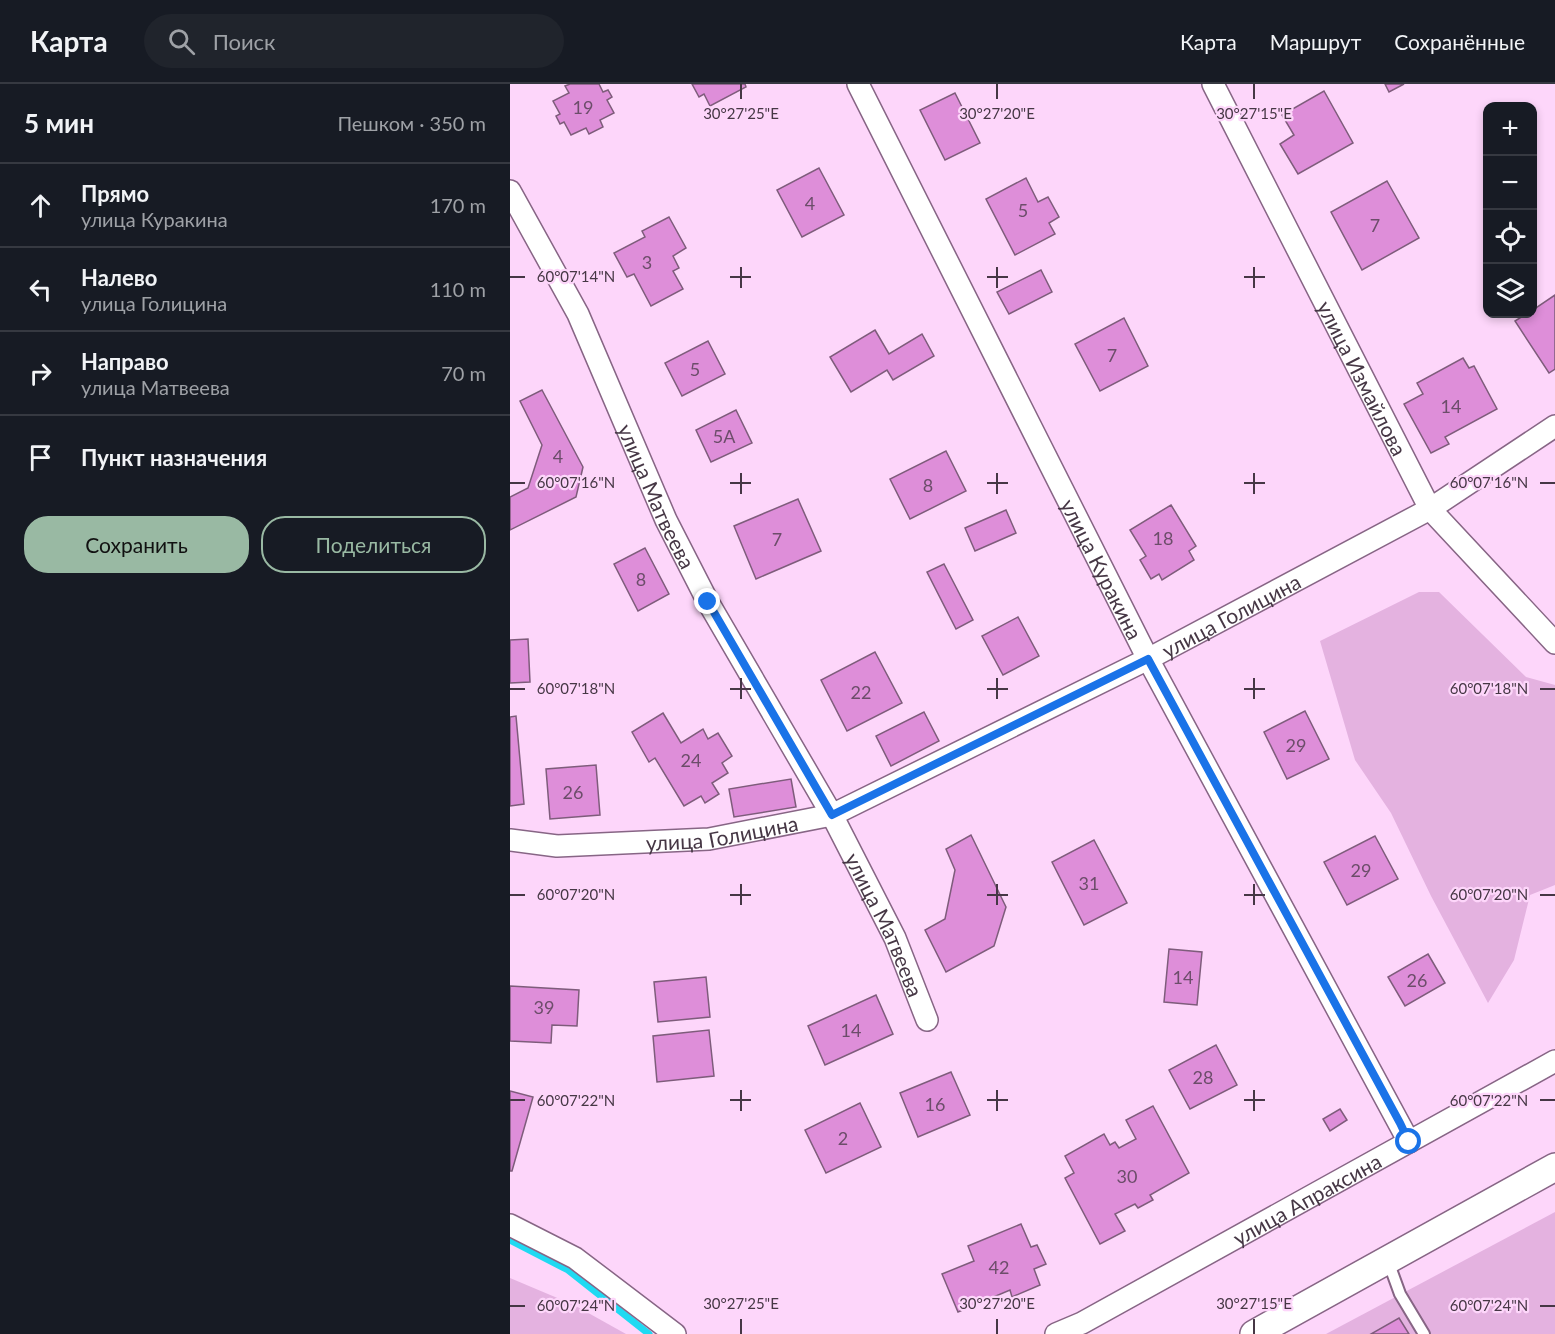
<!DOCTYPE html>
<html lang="ru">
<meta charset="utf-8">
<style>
body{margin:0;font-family:Lato,sans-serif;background:#20242c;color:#f1f3f6}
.controls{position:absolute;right:18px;top:18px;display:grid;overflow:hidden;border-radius:12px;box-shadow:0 3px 9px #0003}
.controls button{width:54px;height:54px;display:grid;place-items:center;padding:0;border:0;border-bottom:2px solid #363941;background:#171b24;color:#f1f3f6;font:30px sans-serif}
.stop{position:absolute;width:18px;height:18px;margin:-14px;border:4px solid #1a73e8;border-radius:50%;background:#fff}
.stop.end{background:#1a73e8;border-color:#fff;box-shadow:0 2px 6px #0008}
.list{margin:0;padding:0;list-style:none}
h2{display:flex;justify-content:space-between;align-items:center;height:78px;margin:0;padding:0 24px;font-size:26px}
h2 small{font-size:20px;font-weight:400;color:#9ea1a6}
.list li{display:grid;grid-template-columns:39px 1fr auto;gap:18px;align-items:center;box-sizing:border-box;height:84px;padding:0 24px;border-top:2px solid #363941}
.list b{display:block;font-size:22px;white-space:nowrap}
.list p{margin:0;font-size:20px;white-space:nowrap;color:#9ea1a6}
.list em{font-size:20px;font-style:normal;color:#9ea1a6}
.actions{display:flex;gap:12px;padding:18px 24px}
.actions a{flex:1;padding:14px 0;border:2px solid #99b9a3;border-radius:24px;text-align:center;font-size:21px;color:#99b9a3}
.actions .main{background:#99b9a3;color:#111}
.icon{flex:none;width:33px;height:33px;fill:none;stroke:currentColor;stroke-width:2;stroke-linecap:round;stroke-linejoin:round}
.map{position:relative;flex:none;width:1045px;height:1250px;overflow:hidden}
header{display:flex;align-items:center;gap:36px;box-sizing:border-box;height:84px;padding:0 30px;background:#171b24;border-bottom:2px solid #363941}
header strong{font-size:28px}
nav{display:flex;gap:33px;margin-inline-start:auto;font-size:21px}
.search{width:420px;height:54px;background:#20242c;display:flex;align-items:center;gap:15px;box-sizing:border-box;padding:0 21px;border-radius:33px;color:#9ea1a6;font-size:22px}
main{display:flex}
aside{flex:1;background:#171b24}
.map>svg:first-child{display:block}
.green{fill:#e4b2e0}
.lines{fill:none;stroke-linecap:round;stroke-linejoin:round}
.stream{stroke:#1fdaf2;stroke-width:7}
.building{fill:#de8ed9;stroke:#7e5c7b;stroke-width:1.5}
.service-casing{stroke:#876585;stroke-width:14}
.minor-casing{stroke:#876585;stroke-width:24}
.tertiary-casing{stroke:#876585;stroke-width:30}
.service{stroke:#fff;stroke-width:10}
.minor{stroke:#fff;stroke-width:21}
.tertiary{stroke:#fff;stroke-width:27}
.route{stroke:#1a73e8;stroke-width:8}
.ticks{fill:none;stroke:#463745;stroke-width:2}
.labels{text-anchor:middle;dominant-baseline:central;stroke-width:4.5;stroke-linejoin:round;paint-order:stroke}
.number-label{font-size:18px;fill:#6c4d6a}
.street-label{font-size:21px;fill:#463745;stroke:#fdd6fa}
.ticks-label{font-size:15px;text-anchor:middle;fill:#463745;stroke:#fdd6fa;stroke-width:4.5;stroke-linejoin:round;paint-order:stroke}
</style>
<header>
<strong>Карта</strong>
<div class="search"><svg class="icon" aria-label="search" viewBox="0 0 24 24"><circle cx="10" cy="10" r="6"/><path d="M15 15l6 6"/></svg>Поиск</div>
<nav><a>Карта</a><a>Маршрут</a><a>Сохранённые</a></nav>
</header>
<main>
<aside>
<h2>5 мин<small>Пешком · 350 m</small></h2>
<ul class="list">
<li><svg class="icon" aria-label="ahead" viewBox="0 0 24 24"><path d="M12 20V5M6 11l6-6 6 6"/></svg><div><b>Прямо</b><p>улица Куракина</p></div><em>170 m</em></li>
<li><svg class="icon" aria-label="left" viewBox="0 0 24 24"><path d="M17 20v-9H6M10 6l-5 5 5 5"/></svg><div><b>Налево</b><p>улица Голицина</p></div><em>110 m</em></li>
<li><svg class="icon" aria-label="right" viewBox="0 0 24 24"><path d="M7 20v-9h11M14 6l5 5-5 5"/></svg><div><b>Направо</b><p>улица Матвеева</p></div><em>70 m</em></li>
<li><svg class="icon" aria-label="arrive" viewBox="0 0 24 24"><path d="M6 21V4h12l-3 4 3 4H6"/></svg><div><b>Пункт назначения</b></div></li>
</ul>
<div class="actions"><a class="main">Сохранить</a><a>Поделиться</a></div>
</aside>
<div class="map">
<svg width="1045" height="1250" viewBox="0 0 1045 1250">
<rect width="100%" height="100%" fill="#fdd6fa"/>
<g class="green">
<polygon points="909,508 929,508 1016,593 1045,601 1045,801 1020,811 1004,876 978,919 921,812 881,729 845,676 810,557"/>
<polygon points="1045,1128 1045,1250 816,1250"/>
<polygon points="0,1194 64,1221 116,1250 0,1250"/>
</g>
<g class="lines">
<polyline class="stream" points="0,1156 58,1186 139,1250"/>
</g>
<g class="building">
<polygon points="60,0 89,0 93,8 98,6 102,13 97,16 104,29 90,36 93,43 79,50 76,44 61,51 54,38 50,40 46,32 50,30 43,17 59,9 55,2"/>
<polygon points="182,0 235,0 236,3 200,22 194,10 189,13"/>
<polygon points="875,0 894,0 879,8"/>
<polygon points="814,7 843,59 788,90 770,60 784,51 772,31"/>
<polygon points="445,9 470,59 435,76 410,26"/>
<polygon points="309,84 334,131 292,153 267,106"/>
<polygon points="516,94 528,118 538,113 549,133 539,139 545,150 505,171 476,115"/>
<polygon points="877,97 909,154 852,186 821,128"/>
<polygon points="159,133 176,164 163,172 169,184 163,187 173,205 141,222 124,190 117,193 104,169 135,153 132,147"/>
<polygon points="531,186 542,208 499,230 487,208"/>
<polygon points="1045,211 1045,285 1039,289 1005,237 1016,230 1023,230 1023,226"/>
<polygon points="614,234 638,282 590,307 565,260"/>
<polygon points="365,246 379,270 412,250 424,272 383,296 377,286 341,308 320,273"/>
<polygon points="198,257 215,290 172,312 155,279"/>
<polygon points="953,274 959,284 964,282 987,325 935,353 939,360 921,369 894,320 913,310 907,299"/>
<polygon points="32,306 73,383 66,413 0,446 0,413 18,404 32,361 10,317"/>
<polygon points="226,326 242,359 201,378 186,346"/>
<polygon points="436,367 456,407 400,435 380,395"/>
<polygon points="288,415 311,467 246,495 224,442"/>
<polygon points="661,421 686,462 679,467 684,476 652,496 649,490 641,495 630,476 636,472 620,446"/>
<polygon points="496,426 506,449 465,467 455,444"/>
<polygon points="135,464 159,510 128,527 104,480"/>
<polygon points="434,480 463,536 446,545 417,488"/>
<polygon points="508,533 529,572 493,591 472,552"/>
<polygon points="18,555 20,598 0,599 0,556"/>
<polygon points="365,568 392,619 337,647 311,596"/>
<polygon points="795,627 819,675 777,695 754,648"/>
<polygon points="414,628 429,657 381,682 366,652"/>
<polygon points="153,629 171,659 193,645 198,655 208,649 222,672 212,679 218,689 202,699 209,710 195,719 191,712 174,722 145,674 139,678 122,648"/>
<polygon points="6,632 14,720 0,722 0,633"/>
<polygon points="86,681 90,731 40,735 36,685"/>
<polygon points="281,695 286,723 224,733 219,705"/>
<polygon points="461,751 496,823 484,862 436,888 415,846 435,835 445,786 436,765"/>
<polygon points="865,752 888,795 837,821 814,778"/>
<polygon points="584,756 617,819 574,841 542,778"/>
<polygon points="659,865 692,868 687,921 654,918"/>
<polygon points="918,870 935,899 895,922 878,893"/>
<polygon points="196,893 200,933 148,938 144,898"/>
<polygon points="0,902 69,906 67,942 42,941 41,959 0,957"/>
<polygon points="366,911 383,950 315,981 298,942"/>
<polygon points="199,946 204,992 147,998 143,952"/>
<polygon points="706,961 727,1001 680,1025 659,986"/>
<polygon points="441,988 460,1031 408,1053 390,1009"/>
<polygon points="0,1007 23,1013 2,1087 0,1087"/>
<polygon points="350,1019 371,1063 316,1089 295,1046"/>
<polygon points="643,1022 679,1089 640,1111 643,1116 628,1124 625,1120 605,1130 615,1147 590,1160 555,1094 564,1089 555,1072 594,1050 600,1061 605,1058 609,1064 626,1055 616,1036"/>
<polygon points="830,1025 837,1036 820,1047 813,1035"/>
<polygon points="511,1140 521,1163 527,1161 536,1180 524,1185 530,1201 502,1213 500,1206 448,1228 432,1190 464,1177 458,1162"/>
<polygon points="889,1234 899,1250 861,1250"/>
</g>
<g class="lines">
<g class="service-casing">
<polyline id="service" points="878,1177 890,1210 914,1250"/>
</g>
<g class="minor-casing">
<g id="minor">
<path id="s1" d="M348,0L638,575L899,1058"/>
<path id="s2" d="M703,0L920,425L1045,559"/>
<path id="s3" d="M0,107L68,230L156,436L198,518L322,731L385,854L417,936"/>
<path id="s4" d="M0,756L47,762L199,755L322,731L638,575L920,425L1045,342"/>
<polyline points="0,1141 65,1174 165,1250"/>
<path id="s5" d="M546,1250L572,1239L1045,977"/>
</g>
</g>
<g class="tertiary-casing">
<polyline id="tertiary" points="744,1250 1045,1083"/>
</g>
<use href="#service" class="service"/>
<use href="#minor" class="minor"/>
<use href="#tertiary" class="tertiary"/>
</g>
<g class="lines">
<polyline class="route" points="198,518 322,731 638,575 890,1039 899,1058"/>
</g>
<path class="ticks" d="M231,0V15M487,0V15M744,0V15M231,183V204M487,183V204M744,183V204M0,193H15M220,193H241M477,193H498M734,193H755M231,389V410M487,389V410M744,389V410M0,399H15M220,399H241M477,399H498M734,399H755M1030,399H1045M231,594V615M487,594V615M744,594V615M0,605H15M220,605H241M477,605H498M734,605H755M1030,605H1045M231,800V821M487,800V821M744,800V821M0,811H15M220,811H241M477,811H498M734,811H755M1030,811H1045M231,1006V1027M487,1006V1027M744,1006V1027M0,1016H15M220,1016H241M477,1016H498M734,1016H755M1030,1016H1045M0,1222H15M1030,1222H1045M231,1235V1250M487,1235V1250M744,1235V1250"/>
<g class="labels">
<g class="number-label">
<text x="73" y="23">19</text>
<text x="300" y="119">4</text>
<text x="513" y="126">5</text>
<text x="865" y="141">7</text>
<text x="137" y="178">3</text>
<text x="602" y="271">7</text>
<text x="185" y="285">5</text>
<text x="941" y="322">14</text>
<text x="214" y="352">5А</text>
<text x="48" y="372">4</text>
<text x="418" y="401">8</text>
<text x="653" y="454">18</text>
<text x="267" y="455">7</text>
<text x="131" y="495">8</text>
<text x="351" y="608">22</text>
<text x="786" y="661">29</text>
<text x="181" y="676">24</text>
<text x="63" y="708">26</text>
<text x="851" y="786">29</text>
<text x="579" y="799">31</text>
<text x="673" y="893">14</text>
<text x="907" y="896">26</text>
<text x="34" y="923">39</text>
<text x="341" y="946">14</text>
<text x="693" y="993">28</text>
<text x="425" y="1020">16</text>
<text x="333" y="1054">2</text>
<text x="617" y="1092">30</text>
<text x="489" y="1183">42</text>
</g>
<g class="street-label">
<text stroke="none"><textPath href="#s2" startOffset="330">улица Измайлова</textPath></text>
<text stroke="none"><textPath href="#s3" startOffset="339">улица Матвеева</textPath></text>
<text stroke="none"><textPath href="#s1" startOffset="543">улица Куракина</textPath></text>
<text stroke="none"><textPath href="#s4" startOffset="771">улица Голицина</textPath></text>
<text stroke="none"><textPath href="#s4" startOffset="213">улица Голицина</textPath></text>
<text stroke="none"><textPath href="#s3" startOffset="825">улица Матвеева</textPath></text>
<text stroke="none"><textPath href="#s5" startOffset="285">улица Апраксина</textPath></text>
</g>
</g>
<g class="ticks-label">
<text x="231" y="35">30°27'25"E</text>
<text x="487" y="35">30°27'20"E</text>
<text x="744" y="35">30°27'15"E</text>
<text x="66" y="198">60°07'14"N</text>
<text x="979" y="404">60°07'16"N</text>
<text x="66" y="404">60°07'16"N</text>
<text x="979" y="610">60°07'18"N</text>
<text x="66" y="610">60°07'18"N</text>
<text x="979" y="816">60°07'20"N</text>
<text x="66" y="816">60°07'20"N</text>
<text x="979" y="1022">60°07'22"N</text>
<text x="66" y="1022">60°07'22"N</text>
<text x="231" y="1225">30°27'25"E</text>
<text x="487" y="1225">30°27'20"E</text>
<text x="744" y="1225">30°27'15"E</text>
<text x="66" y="1227">60°07'24"N</text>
<text x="979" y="1227">60°07'24"N</text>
</g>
</svg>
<div class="controls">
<button>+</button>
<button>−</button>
<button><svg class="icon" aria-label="locate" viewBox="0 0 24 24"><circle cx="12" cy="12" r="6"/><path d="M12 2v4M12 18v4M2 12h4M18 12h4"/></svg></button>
<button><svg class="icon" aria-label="layers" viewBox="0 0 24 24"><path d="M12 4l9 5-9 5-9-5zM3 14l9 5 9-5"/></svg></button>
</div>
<div class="stop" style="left:899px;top:1058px"></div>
<div class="stop end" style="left:198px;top:518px"></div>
</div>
</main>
